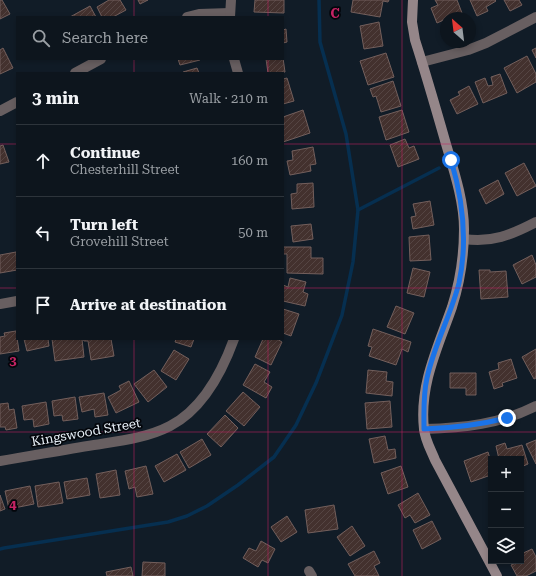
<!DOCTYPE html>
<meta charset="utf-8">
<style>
body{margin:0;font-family:"Roboto Serif",serif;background:#1b222a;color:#f1f3f6}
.controls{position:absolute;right:12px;bottom:12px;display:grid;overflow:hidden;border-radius:0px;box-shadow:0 2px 6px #0003}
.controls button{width:36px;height:36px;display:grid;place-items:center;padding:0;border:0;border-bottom:1px solid #2d343b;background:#0d151d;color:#f1f3f6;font:20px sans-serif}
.compass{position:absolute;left:440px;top:12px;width:36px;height:36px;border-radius:50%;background:#0d151d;box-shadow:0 2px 6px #0003;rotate:332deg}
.stop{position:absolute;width:12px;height:12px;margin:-9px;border:3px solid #1a73e8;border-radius:50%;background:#fff}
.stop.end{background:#1a73e8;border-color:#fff;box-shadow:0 1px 4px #0008}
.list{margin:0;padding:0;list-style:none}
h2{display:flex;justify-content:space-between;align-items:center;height:52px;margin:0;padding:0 16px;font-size:17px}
h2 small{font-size:13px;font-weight:400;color:#9a9fa4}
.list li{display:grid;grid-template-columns:26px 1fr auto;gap:12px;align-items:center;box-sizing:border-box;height:72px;padding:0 16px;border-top:1px solid #2d343b}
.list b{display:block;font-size:15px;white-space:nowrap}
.list p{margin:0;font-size:13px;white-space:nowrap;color:#9a9fa4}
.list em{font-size:13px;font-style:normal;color:#9a9fa4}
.icon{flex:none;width:22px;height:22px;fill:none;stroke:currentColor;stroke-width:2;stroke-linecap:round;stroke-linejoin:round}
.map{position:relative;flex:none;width:536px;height:576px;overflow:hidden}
.search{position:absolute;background:#0d151d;box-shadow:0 2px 6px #0003;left:16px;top:16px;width:268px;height:44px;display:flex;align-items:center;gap:10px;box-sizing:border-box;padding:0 14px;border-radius:0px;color:#9a9fa4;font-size:15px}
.panel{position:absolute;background:#0d151d;box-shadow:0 2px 6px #0003;left:16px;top:72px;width:268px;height:268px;border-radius:0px}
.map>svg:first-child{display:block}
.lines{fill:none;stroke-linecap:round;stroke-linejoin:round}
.stream{stroke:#062f50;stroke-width:3.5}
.building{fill:url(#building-hatch);stroke:#735f5c}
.street{stroke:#685f61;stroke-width:10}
.secondary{stroke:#958689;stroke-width:10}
.route{stroke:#1a73e8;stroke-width:5}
.grid{fill:none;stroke:#c42363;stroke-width:1;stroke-opacity:0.55}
.labels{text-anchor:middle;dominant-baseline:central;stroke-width:3.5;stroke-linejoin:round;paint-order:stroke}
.street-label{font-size:13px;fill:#e9f1f9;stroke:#03060b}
.grid-label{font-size:13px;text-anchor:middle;font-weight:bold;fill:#c42363;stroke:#03060b;stroke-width:3.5;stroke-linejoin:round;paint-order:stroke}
</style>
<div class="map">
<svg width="536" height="576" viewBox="0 0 536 576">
<defs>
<pattern id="building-hatch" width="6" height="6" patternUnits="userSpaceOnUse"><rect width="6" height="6" fill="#43312e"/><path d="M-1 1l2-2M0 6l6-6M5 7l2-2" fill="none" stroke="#554543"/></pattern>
</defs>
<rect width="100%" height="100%" fill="#111c27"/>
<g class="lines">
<g class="stream">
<polyline points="319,0 320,42 346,134 358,210"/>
<polyline points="0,549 4,548 168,522 187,516 207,506 238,485 274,457 296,425 316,383 342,315 353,262 358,210 439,168"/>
</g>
</g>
<g class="building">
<polygon points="0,0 2,0 10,14 0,19"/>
<polygon points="109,0 120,0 126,10 113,17 102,17 97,7"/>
<polygon points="138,0 148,0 140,4"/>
<polygon points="255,0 284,0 284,13 254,12"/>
<polygon points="353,0 389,0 388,2 383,1 380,17 351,12"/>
<polygon points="435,0 457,0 462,13 446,18 446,19 437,23 431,8 438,5"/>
<polygon points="470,0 495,0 496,1 486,7 488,11 477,16"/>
<polygon points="504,0 519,0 522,5 510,11"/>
<polygon points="90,6 96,17 70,17"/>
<polygon points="379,22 383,46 364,49 360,26"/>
<polygon points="286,29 287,42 283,43 283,30"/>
<polygon points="3,48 13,68 0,74 0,50"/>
<polygon points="536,48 536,58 532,50"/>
<polygon points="386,53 394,77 368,85 360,61"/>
<polygon points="527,56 536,74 536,82 517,93 504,68"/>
<polygon points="283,58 285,72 268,73 266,59 283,59"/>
<polygon points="178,59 199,59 200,60 180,65"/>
<polygon points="197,68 199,73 183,73 183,72"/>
<polygon points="500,74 507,93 483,103 475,82 485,78 488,86 493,85 491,77"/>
<polygon points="287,78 294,101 283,104 283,79"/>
<polygon points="393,81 401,106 381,112 376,96 373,97 370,89"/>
<polygon points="469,86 478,104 457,114 450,100 460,95 458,92"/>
<polygon points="303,110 310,133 283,142 283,125 284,125 283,117"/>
<polygon points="402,110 409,132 386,140 379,117"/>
<polygon points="405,139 409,148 414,146 419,159 398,167 390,145"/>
<polygon points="3,145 9,162 0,164 0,146"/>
<polygon points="313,147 316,164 310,165 311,171 290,175 287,161 293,160 292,151"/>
<polygon points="524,163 536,186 517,196 505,173"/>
<polygon points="498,180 504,194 486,204 479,190"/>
<polygon points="313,183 314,207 292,209 291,194 297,193 297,184"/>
<polygon points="430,201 434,225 413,229 411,217 416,216 413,204"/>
<polygon points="311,224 313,239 293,242 291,226"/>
<polygon points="429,235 431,260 410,261 409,237"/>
<polygon points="283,247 311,247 311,258 323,258 323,274 287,273 287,254 283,254"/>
<polygon points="16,252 17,270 0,273 0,255"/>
<polygon points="532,255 536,265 536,277 522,284 513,265"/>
<polygon points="413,268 430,272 424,297 407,293"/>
<polygon points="479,270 490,270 490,272 506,271 508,297 481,299"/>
<polygon points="290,278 306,282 303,292 308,294 305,306 283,301 283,285 288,287"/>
<polygon points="396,306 414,313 405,334 387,327"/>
<polygon points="283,309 299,314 291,336 283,333"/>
<polygon points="373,329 411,342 408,352 402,349 396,365 369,356 372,347 368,346"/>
<polygon points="16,331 19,351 0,354 0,337 5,336 4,333"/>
<polygon points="24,339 48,339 49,346 27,351"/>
<polygon points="52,339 82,339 84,357 55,361"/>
<polygon points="83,339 111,339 114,356 91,360 88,341 84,341"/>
<polygon points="176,339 194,339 191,347 175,342"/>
<polygon points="263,339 277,339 282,342 271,365 255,357"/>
<polygon points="536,349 536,378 534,379 522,357"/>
<polygon points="174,350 189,359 176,380 161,371"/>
<polygon points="511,359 517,378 502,383 503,386 494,389 489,372 499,369 498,363"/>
<polygon points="255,364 270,372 264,382 272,387 266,398 243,385"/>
<polygon points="154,370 167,387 148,402 134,384"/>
<polygon points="368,370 387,372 386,381 393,382 392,396 366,393"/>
<polygon points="450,373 476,373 476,395 466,395 466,388 450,388"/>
<polygon points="129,381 139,402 116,413 108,397 121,390 119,386"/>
<polygon points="243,392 260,407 244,426 226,411"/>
<polygon points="104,393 108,415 95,417 94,409 82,412 79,397"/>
<polygon points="75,397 78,419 63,421 62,415 54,416 52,401"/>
<polygon points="390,401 392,427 367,429 365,403"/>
<polygon points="46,402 49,424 34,427 33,419 24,420 22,406"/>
<polygon points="8,403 9,410 14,409 17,428 6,430 5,427 0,427 0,404"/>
<polygon points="225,415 238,428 221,447 207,434"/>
<polygon points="385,436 388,450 395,449 396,458 374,463 369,439"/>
<polygon points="202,439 211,455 189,468 180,452"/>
<polygon points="536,440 536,464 526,444"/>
<polygon points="505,443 507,449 522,445 528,464 521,467 521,459 499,459 496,446"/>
<polygon points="488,452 491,462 491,475 471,482 464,461"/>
<polygon points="177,454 186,470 164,482 155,466"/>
<polygon points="146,466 153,494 137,497 135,487 129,489 125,471"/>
<polygon points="401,466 408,487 388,494 381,473"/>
<polygon points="116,470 120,495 100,498 96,474"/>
<polygon points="87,478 90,495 67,499 64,482"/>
<polygon points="59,482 63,503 38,507 35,486"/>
<polygon points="30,486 34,504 9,509 5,491"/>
<polygon points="418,493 430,515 415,523 410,515 405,518 398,505"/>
<polygon points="0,495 5,509 0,511"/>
<polygon points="334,505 338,529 308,533 305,510"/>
<polygon points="287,516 297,532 281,542 271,527"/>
<polygon points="432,521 441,539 422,549 413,530"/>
<polygon points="352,526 365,546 350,556 337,537"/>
<polygon points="261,541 275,549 268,563 262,560 258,567 243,558 249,548 256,551"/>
<polygon points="532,549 536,557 536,571 526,576 517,576 511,565 521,561 522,559 521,554"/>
<polygon points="374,551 380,563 374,566 379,576 355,576 348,564"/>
<polygon points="143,562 165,563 165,576 142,576"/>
<polygon points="131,567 133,576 107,576 106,572"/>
</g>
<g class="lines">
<g class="street">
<polyline points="187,17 199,14 230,13"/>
<polyline points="230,17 231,0"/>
<polyline points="234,59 238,73"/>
<polyline points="422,62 468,50 486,43 536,17"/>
<polyline points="75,73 101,59"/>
<polyline points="0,111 17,102"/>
<path d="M464,239C492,243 511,235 536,222"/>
<polyline points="0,304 17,301"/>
<path d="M424,429C463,428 501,424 536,406"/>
<path d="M0,461C31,456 62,450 94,445C119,441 147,438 170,426C203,409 222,372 234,339"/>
<polyline points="309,571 312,576"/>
</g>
<path class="secondary" d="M413,0L412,22L415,40C426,74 436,109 446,144C454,171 464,201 464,229C464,256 460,282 452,307C438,347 419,385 424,429C425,440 431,450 435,460L497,576"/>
</g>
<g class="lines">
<path class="route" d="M451,160C463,200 468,241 459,283C451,315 434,345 427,378C423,395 424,412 424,429C453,428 479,425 507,418"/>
</g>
<path class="grid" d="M134,0V17M268,0V17M402,0V576M134,59V73M268,59V73M0,144H17M283,144H536M0,288H17M283,288H536M134,339V576M268,339V576M0,432H536"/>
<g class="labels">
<g class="street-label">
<text transform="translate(86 432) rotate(-10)">Kingswood Street</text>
</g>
</g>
<g class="grid-label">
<text x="335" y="18">C</text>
<text x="13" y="365">3</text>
<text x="13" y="509">4</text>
</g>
</svg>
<div class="controls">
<button>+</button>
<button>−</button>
<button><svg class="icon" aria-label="layers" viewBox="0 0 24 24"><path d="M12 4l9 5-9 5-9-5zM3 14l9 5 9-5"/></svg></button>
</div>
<svg class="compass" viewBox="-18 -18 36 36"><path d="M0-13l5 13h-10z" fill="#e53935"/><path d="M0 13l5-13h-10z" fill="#9a9fa4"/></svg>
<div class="stop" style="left:451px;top:160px"></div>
<div class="stop end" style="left:507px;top:418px"></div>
<div class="search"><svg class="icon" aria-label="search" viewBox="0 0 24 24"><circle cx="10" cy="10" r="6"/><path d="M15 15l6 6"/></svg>Search here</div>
<section class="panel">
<h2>3 min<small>Walk · 210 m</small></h2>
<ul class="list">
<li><svg class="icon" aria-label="ahead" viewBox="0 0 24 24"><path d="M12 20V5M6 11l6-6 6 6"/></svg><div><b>Continue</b><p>Chesterhill Street</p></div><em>160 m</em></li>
<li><svg class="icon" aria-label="left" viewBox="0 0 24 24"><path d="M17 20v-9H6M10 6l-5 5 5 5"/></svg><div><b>Turn left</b><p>Grovehill Street</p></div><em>50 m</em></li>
<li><svg class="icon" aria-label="arrive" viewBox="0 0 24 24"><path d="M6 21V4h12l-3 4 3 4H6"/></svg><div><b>Arrive at destination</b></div></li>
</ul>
</section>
</div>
